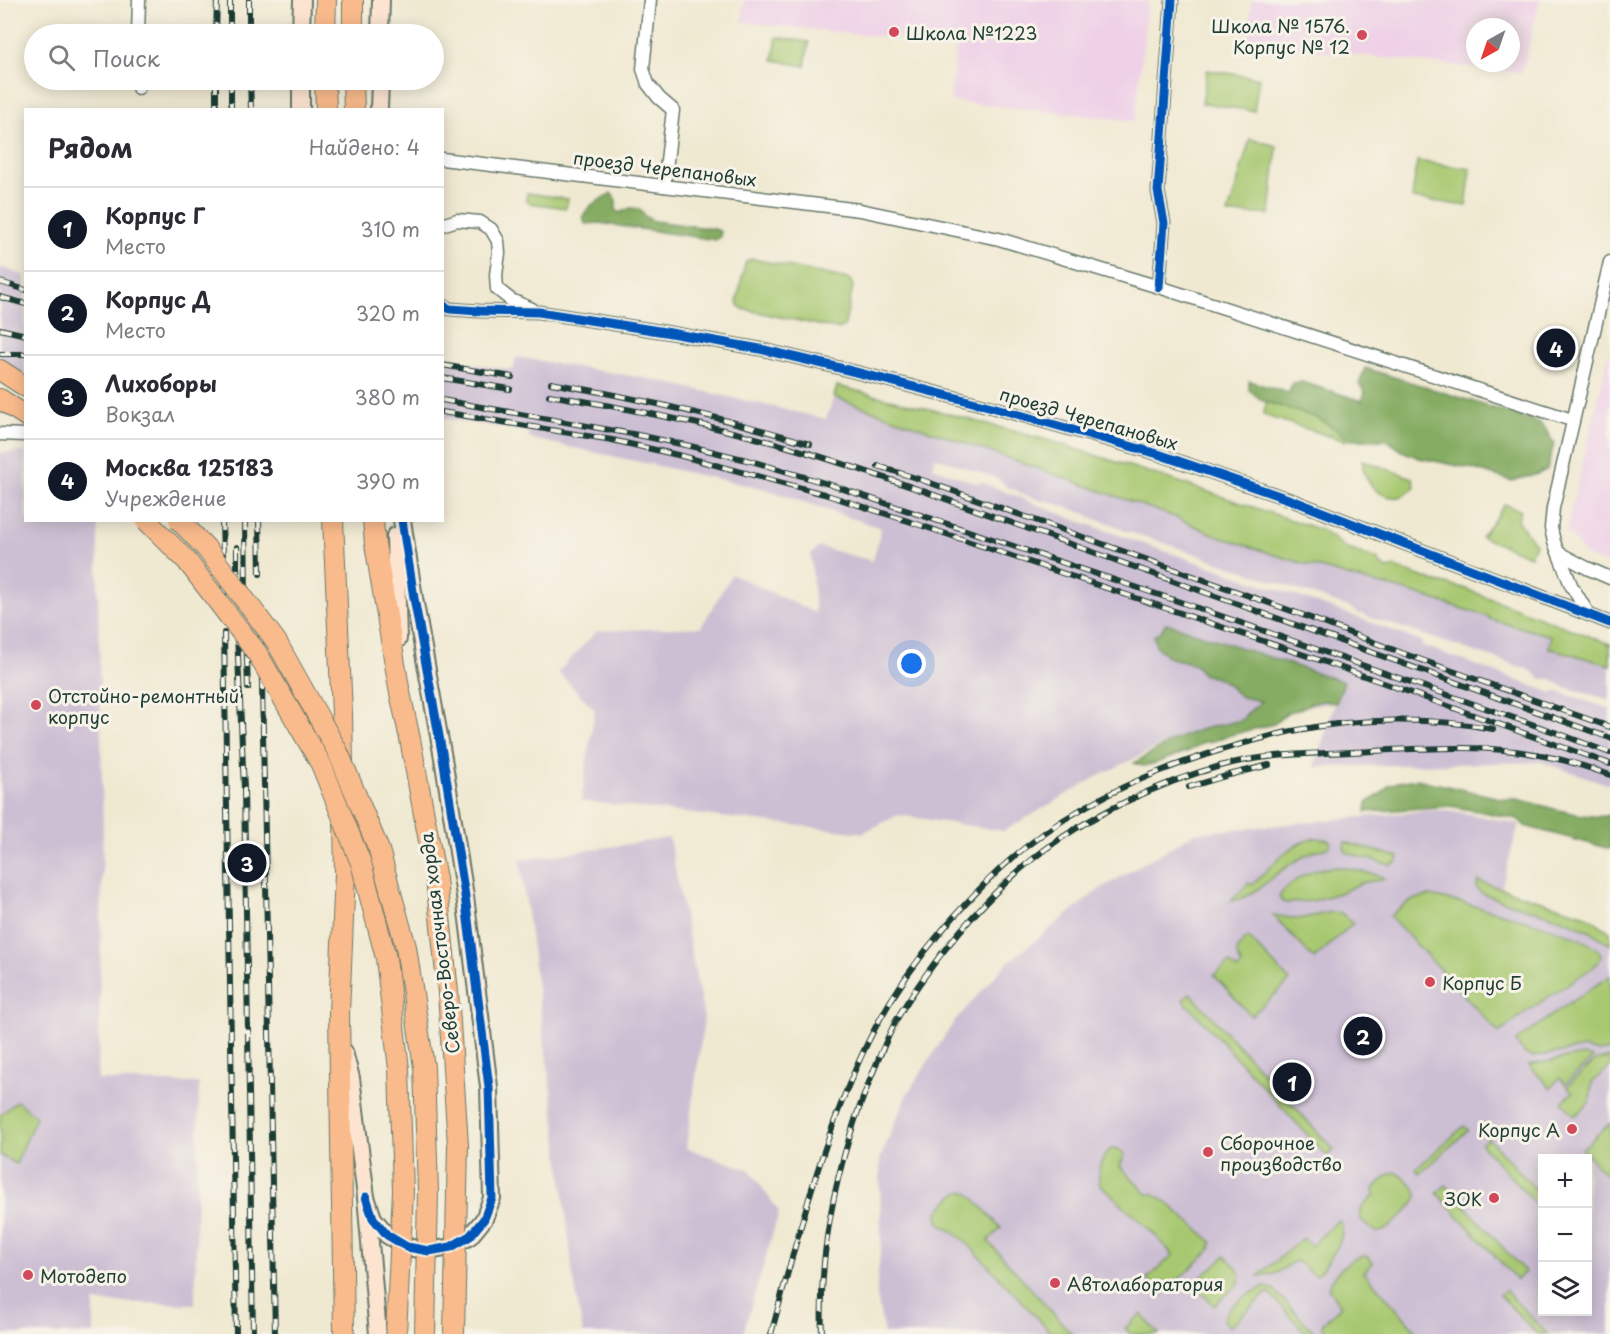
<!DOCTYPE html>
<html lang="ru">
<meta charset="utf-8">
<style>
body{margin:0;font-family:"Playpen Sans",sans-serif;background:#f2f2f3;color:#2b2b33}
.controls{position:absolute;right:18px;bottom:18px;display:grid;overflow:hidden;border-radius:0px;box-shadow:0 3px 15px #0003}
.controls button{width:54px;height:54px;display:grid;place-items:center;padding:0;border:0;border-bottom:2px solid #e1e1e2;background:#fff;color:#2b2b33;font:30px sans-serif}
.compass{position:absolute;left:1466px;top:18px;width:54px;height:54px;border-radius:50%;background:#fff;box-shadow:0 3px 15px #0003;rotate:220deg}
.you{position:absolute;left:912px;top:664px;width:21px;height:21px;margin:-15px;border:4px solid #fff;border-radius:50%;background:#1a73e8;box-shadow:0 0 0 9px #1a73e833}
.badge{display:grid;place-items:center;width:39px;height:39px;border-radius:50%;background:#111827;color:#fff;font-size:20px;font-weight:700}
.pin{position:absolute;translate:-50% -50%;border:3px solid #fff;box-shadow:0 2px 6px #0006}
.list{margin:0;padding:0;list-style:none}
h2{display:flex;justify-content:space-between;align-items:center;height:78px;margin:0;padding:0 24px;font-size:26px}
h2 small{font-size:20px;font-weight:400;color:#7c7c81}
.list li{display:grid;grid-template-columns:39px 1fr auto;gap:18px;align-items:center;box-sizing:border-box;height:84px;padding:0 24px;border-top:2px solid #e1e1e2}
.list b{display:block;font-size:22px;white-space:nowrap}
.list p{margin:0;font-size:20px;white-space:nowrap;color:#7c7c81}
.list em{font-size:20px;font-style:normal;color:#7c7c81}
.icon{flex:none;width:33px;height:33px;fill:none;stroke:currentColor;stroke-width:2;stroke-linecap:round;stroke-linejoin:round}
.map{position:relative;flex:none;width:1610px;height:1334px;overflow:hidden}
.search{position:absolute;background:#fff;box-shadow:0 3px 15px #0003;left:24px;top:24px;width:420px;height:66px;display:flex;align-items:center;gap:15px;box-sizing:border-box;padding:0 21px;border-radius:33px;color:#7c7c81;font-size:22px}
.panel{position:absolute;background:#fff;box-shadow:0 3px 15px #0003;left:24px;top:108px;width:420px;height:414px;border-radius:0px}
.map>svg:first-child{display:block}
.built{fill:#eed0e7;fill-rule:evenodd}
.industrial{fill:#ccbed3;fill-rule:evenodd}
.green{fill:#a7c870;stroke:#638252;stroke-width:1.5}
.forest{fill:#85ac62;stroke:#52744b;stroke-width:1.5}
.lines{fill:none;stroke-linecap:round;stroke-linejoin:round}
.street-casing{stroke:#68796b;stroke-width:15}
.secondary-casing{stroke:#68796b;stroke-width:20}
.primary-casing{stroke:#68796b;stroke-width:22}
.street{stroke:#fff;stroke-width:12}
.secondary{stroke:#fde4d1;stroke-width:16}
.primary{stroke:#fabb8c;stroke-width:20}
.rail-casing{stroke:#1f3d34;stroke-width:6}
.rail{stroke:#f7f3e8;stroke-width:4;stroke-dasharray:11;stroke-linecap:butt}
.primary-bridge-casing{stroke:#68796b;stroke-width:22;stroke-linecap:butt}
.primary-bridge{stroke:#fabb8c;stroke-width:20}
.cycleway-casing{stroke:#f7f3e8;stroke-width:13}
.cycleway{stroke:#0057b8;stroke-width:9}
.poi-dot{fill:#d1495b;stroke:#f7f3e8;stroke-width:2}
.labels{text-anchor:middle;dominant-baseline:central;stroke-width:6;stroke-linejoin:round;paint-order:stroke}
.poi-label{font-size:18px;fill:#1f3d34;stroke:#f7f3e8;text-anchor:start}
.street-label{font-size:18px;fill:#1f3d34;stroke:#f7f3e8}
</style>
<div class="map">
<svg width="1610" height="1334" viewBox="0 0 1610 1334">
<rect width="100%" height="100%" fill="#f7f3e8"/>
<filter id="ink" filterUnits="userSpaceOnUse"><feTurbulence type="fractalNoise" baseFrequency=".0167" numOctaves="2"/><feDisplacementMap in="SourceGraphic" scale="12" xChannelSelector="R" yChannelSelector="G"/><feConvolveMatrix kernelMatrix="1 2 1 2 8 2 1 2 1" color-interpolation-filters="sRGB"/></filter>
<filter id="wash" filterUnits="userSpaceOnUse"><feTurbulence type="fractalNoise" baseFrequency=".008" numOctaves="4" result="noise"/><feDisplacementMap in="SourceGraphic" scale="24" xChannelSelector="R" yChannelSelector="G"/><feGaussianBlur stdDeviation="1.35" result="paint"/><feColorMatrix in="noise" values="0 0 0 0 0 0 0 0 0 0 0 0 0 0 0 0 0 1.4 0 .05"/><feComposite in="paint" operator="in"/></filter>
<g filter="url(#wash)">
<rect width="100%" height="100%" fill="#f0e9d2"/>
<g class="built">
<polygon points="744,0 1148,0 1135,121 950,101 956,45 742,22"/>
<path d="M1252,0H1540L1522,73L1247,43ZM1475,27H1511V63H1475Z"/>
<polygon points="1610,350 1610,565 1586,556 1566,531"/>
</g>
<g class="industrial">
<polygon points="0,267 25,276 25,375 0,376"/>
<polygon points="516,357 650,379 826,419 834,397 1175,517 1215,535 1275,555 1365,581 1400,589 1490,617 1490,619 1551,637 1549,648 1610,665 1610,700 1564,687 1551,679 1541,679 1530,670 1358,613 1351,608 1153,539 1122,530 1122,529 1112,524 1089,517 1089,515 1046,500 1045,502 1019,493 1019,491 1008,488 999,479 935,457 932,467 976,483 981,482 1073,519 1144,544 1346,613 1422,642 1421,645 1552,693 1559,692 1610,709 1610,785 1542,762 1314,767 1335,703 1282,708 1183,735 1100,775 1004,831 898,815 863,833 581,801 595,710 558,672 597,631 701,627 732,574 815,613 811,554 819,547 873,561 881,528 765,489 528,438 529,432 443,418 442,360 513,370"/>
<polygon points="25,452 26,520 98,521 98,602 103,827 98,1080 199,1083 195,1304 94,1302 94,1334 0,1334 0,453"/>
<path d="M1433,810L1454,811L1519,824L1501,888L1586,915L1610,932V1334H884L877,1295V1282L881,1244L880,1159L907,1094L954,1022L1006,964L1097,891L1195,833ZM1542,1158H1588V1312H1542Z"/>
<polygon points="669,838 704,1018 686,1148 750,1170 779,1212 743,1334 583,1334 573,1275 556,1127 520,860"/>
</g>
<g class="green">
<polygon points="777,37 809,42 805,66 773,60"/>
<polygon points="1207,70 1259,78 1254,111 1202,103"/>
<polygon points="1250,139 1277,146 1270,214 1228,214"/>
<polygon points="1417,161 1471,169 1466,206 1412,198"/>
<polygon points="527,193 568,199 566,208 529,203 526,200"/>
<polygon points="753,259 848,279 851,281 853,287 845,324 842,328 837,329 743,309 739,306 737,301 745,264 748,260"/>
<polygon points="837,386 938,411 1054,442 1182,483 1321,530 1348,549 1377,559 1382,566 1388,569 1395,567 1433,581 1463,588 1610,644 1610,665 1549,648 1551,636 1489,619 1489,617 1400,589 1365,581 1275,555 1215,535 1175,517 834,397"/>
<polygon points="1269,395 1351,420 1345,441 1263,415"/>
<path d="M1362,460L1413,478L1415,488C1411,490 1407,494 1403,496C1387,501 1370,490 1365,474C1363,470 1363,464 1362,460Z"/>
<polygon points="1504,504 1521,511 1517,520 1535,544 1530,556 1481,537 1497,516"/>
<path d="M1316,838L1329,840L1331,843C1330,845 1329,846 1328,847C1325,850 1319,850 1315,851C1308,854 1301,858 1294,862C1273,874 1255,898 1231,901L1249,883L1252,885C1270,868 1289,842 1316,838Z"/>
<polygon points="1345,842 1399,857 1397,862 1391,865 1360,857 1346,852 1344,847"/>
<path d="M1340,867L1377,875L1385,879L1361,883L1342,892L1313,901L1286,903L1282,901L1279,896C1296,876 1314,867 1340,867Z"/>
<path d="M1478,881L1586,915L1610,932V945C1570,913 1527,913 1482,893C1476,890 1476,886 1478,881Z"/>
<path d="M1430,896C1455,901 1592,933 1600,953C1603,959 1597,964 1592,968L1523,1014L1499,1033L1390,916C1403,905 1412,898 1430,896Z"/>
<polygon points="1332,912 1341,913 1353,923 1314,959 1273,915 1298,919"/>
<path d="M1248,937L1290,981L1251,1016L1214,975L1229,963L1237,970L1242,965C1233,951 1237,948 1248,937Z"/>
<polygon points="1610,976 1610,1050 1598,1052 1585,1048 1532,1057 1525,1054 1516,1043 1517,1040 1565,1006"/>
<polygon points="1190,993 1334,1150 1327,1156 1183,1000"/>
<polygon points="1583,1055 1593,1058 1565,1084 1560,1078 1550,1088 1529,1065"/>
<polygon points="1610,1057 1610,1067 1592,1083 1590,1102 1575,1116 1562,1102 1573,1092 1567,1086 1595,1061"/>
<polygon points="17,1101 36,1117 16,1164 0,1155 0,1115"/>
<polygon points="1610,1123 1610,1179 1582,1149"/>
<polygon points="1464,1126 1468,1130 1420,1174 1416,1169"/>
<polygon points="1488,1138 1542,1196 1542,1211 1481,1144"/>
<path d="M1114,1148L1120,1150L1125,1155L1120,1166L1147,1194H1154L1163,1199L1212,1242L1210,1250L1161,1296L1147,1279L1173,1255L1152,1232L1100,1184C1096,1172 1102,1152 1114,1148Z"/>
<path d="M1395,1172C1401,1174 1405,1178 1410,1183C1413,1186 1417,1190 1417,1195C1417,1203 1386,1234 1377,1232C1373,1231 1368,1226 1365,1224C1362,1220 1358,1217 1360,1211C1362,1204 1372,1200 1375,1194L1374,1189L1388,1175Z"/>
<polygon points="1446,1185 1525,1272 1517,1280 1437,1193"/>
<path d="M964,1191L972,1196L1001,1228L988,1241L1072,1334H1052L969,1245C964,1240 959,1236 953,1232C939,1224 930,1219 945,1204C951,1197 955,1192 964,1191Z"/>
<path d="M1337,1221L1341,1222C1348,1239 1327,1263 1317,1275C1308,1274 1304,1263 1295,1261L1275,1274L1258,1276L1303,1238L1311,1246Z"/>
<path d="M1225,1256C1233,1264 1243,1270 1239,1283L1214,1306L1194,1284Z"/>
<path d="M1366,1256L1369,1257L1373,1263L1364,1272L1419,1334H1328L1322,1327L1323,1323L1341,1306L1328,1289L1329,1285C1338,1271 1348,1257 1366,1256Z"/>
<path d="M1265,1287L1273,1289L1316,1334H1307L1268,1292L1229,1327L1223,1320C1227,1305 1251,1292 1265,1287Z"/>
<polygon points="1505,1290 1547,1334 1537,1334 1500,1295"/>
<polygon points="1141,1314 1159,1334 1131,1334 1125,1328"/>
</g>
<g class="forest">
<path d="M611,193L616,200V209L619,213L630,208L639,209L646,217L654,221L715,229L721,232L720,236L716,240L599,223L585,224L583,216C591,201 599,202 611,193Z"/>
<polygon points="1365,368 1538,422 1545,428 1554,444 1547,470 1538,474 1512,481 1474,469 1419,458 1402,451 1387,440 1349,440 1334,428 1317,418 1263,401 1249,390 1249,381 1289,393 1292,383 1302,382 1362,401 1365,392 1359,384"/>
<path d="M1166,623L1344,682L1336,703L1325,701L1311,703L1298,710L1288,712L1274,724L1223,737L1214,741L1204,742L1189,751L1153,764L1143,766L1134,763L1174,740L1202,729L1242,720C1248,710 1254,710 1261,701L1242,697L1234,691L1228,684L1220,679L1202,674L1197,666L1188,662L1170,658L1156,646L1154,636L1161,631Z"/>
<path d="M1416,779L1504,799C1518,797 1527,802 1540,805C1556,810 1596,820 1610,815V849L1525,826L1518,819L1451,806L1366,812L1367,803L1383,792L1389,785L1398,782Z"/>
</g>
</g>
<g filter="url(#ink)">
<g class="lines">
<g class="street-casing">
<g id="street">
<polyline points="650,0 643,69 648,84 659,98 673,110 664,186"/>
<polyline points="138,34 139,0"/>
<polyline points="138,88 138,80"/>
<polyline points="442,159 860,210 999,239 1159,287 1572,420"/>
<polyline points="442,225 457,220 480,222 491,229 498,241 499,253 496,275 497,289 511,300 532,309"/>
<polyline points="1159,287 1164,223 1158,191 1172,0"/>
<polyline points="442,305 450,309 479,311 539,312 665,332 760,349 832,366 992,407 1158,454 1294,501 1610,623"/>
<polyline points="0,434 26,435"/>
<polyline points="1559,553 1587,568 1610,578"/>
<polyline points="1589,615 1571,585 1554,542 1551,528 1553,508 1610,262"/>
</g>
</g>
<g class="secondary-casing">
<g id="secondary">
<polyline points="301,34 302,0"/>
<polyline points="380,34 381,0"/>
<polyline points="301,110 301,80"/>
<polyline points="379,110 380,80"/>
<polyline points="395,536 398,639"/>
<polyline points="344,1052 351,1078 366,1197 378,1334"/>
<polyline points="366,1197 373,1218 387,1235 407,1247 429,1251 451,1247 470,1236 484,1219 492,1198 489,1087 465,896 443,758 414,598 402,520"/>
</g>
</g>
<g class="primary-casing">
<g id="primary">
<polyline points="325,34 326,0"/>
<polyline points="353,34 353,0"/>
<polyline points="325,80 326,110"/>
<polyline points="353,80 354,110"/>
<polyline points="0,370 26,387"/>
<polyline points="0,399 26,416"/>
<polyline points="333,520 342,713 345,873 339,1013 344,1334"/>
<polyline points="373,520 375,544 399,688 410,739 436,879 448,992"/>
</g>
</g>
<use href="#street" class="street"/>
<use href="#secondary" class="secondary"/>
<use href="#primary" class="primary"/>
<g class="rail-casing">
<g id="rail">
<polyline points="230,0 230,34"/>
<polyline points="249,0 249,34"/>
<polyline points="216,34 217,0"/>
<polyline points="216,80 216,110"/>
<polyline points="231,80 231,110"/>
<polyline points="250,80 251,110"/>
<polyline points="0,282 26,290"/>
<polyline points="0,297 26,304"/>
<polyline points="0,329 26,335"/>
<polyline points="0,354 26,354"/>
<polyline points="442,365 512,377"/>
<polyline points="442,378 510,389"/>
<path d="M551,383C638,398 725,418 810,444"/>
<path d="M549,395C626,408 703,423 778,444C828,458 877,475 926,492L1610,738"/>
<polyline points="442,400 638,435 690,446 751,461 828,484 1201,609 1560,734 1610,753"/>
<polyline points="442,412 612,440 682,456 824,494 911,522 1328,663 1610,764"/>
<polyline points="878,466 922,480 1300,614 1402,653 1610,727"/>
<polyline points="222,520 224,595"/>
<polyline points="245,520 246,595"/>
<polyline points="259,520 260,574"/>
<polyline points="237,547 237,595"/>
<polyline points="224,633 236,1334"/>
<polyline points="237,634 244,789 253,1334"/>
<polyline points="246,634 248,688"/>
<polyline points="261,635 275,1334"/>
<polyline points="1189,787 1229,775 1269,765"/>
<path d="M771,1334C798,1236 823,1134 868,1042C888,1001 914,963 944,928C970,898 996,870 1027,846C1086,799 1159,768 1231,747C1253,741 1275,734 1298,730C1358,718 1433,717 1493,729"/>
<path d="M822,1334C819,1259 833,1184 857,1114C869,1082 881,1049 897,1019C909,997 924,977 939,957C967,921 998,887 1034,858C1085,817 1160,782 1224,765C1272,752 1323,754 1372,751C1429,748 1494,744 1549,757C1570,761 1590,768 1610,775"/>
</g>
</g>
<use href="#rail" class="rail"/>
<g class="primary-bridge-casing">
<g id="primary-bridge">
<polyline points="146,520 187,561 257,653 321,764 361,863 386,958 399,1069 403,1191 396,1334"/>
<polyline points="179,520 206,548 276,641 338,752 379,850 406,947 424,1067 428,1192 425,1334"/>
<polyline points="448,992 458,1145 454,1334"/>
</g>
</g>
<use href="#primary-bridge" class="primary-bridge"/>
<g class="cycleway-casing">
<g id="cycleway">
<polyline points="1159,287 1164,223 1158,191 1172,0"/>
<polyline points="442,305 450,309 479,311 539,312 665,332 760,349 832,366 992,407 1158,454 1294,501 1610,623"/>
<polyline points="366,1197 373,1218 387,1235 407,1247 429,1251 451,1247 470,1236 484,1219 492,1198 489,1087 465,896 443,758 414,598 402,520"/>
</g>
</g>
<use href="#cycleway" class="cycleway"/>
</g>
</g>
<g class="poi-dot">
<circle cx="894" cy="32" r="6"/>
<circle cx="1362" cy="35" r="6"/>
<circle cx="36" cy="705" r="6"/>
<circle cx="1430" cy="982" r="6"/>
<circle cx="1572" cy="1129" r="6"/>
<circle cx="1208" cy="1152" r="6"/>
<circle cx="1494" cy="1198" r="6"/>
<circle cx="28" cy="1275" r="6"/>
<circle cx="1055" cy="1283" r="6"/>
</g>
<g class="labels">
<g class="poi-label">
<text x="1350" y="25" text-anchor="end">Школа № 1576.<tspan x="1350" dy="21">Корпус № 12</tspan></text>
<text x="906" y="32">Школа №1223</text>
<text x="48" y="695">Отстойно-ремонтный<tspan x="48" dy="21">корпус</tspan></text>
<text x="1442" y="982">Корпус Б</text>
<text x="1560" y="1129" text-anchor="end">Корпус А</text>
<text x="1220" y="1142">Сборочное<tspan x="1220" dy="21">производство</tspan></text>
<text x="1482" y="1198" text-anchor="end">ЗОК</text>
<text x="40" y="1275">Мотодепо</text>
<text x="1067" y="1283">Автолаборатория</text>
</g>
<g class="street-label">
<text transform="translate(665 168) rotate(7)">проезд Черепановых</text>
<text transform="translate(1089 418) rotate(16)">проезд Черепановых</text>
<text transform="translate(439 943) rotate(-97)">Северо-Восточная хорда</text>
</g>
</g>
</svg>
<div class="controls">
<button>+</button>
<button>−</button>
<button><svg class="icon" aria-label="layers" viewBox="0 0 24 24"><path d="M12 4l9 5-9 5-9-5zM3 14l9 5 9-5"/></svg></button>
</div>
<svg class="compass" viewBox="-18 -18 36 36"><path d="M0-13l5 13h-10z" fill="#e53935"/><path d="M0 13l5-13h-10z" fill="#7c7c81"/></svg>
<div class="you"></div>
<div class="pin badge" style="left:1292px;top:1082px">1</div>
<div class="pin badge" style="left:1363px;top:1036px">2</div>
<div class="pin badge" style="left:247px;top:863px">3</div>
<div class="pin badge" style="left:1556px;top:348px">4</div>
<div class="search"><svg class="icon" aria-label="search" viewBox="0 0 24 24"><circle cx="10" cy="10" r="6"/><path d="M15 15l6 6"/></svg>Поиск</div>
<section class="panel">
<h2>Рядом<small>Найдено: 4</small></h2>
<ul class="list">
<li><span class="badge">1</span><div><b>Корпус Г</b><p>Место</p></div><em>310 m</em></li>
<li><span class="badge">2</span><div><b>Корпус Д</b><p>Место</p></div><em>320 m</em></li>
<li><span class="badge">3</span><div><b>Лихоборы</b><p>Вокзал</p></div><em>380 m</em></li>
<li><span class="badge">4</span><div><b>Москва 125183</b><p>Учреждение</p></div><em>390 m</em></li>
</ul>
</section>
</div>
